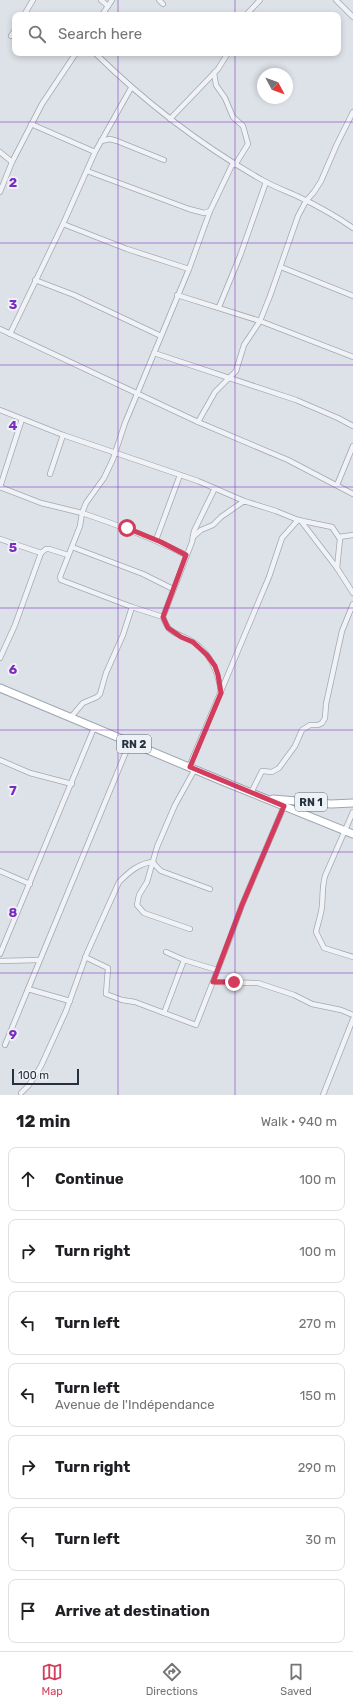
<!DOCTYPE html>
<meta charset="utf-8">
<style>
body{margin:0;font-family:Rubik,sans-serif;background:#f2f2f2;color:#202124}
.compass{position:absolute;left:257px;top:68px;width:36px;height:36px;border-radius:50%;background:#fff;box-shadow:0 2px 6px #0003;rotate:131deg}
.scale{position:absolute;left:12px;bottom:10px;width:67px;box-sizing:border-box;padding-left:4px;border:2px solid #26313f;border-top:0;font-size:11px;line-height:14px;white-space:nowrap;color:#26313f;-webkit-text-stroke:3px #ecf1f5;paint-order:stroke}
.stop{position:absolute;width:12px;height:12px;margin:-9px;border:3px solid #d33c5c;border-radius:50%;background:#fff}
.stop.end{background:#d33c5c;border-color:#fff;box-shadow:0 1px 4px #0008}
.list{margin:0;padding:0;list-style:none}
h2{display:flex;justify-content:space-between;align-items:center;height:52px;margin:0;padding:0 16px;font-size:17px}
h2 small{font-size:13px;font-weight:400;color:#757577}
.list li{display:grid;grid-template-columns:26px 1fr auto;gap:12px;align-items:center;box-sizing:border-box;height:64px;margin:0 8px 8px;padding:0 8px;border:1px solid #e0e0e0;border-radius:8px}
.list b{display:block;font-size:15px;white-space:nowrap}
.list p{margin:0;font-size:13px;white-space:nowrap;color:#757577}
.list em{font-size:13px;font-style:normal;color:#757577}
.icon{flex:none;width:22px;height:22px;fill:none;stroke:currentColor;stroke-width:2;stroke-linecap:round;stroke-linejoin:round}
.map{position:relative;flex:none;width:353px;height:1095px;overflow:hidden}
.search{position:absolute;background:#fff;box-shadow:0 2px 6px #0003;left:12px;right:12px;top:12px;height:44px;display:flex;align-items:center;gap:10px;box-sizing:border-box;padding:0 14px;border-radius:8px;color:#757577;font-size:15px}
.sheet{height:556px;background:#fff}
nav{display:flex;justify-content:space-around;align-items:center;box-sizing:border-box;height:56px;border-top:1px solid #e0e0e0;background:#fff;font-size:11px;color:#757577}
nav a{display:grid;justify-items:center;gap:2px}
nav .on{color:#d33c5c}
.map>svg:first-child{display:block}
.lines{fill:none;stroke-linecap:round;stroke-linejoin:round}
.minor-casing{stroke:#a2a9b2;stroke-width:6}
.primary-casing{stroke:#9ca7b4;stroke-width:9}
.minor{stroke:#f0f2f6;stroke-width:4.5}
.primary{stroke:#fff;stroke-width:7}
.route{stroke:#d33c5c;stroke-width:5}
.grid{fill:none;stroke:#7b2cbf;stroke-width:1;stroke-opacity:0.55}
.labels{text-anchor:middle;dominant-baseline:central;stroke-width:4;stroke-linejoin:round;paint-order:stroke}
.shield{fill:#ecf1f5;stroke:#616b76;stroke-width:1}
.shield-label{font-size:11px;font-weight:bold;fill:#26313f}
.grid-label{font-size:13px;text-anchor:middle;font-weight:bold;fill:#7b2cbf;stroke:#ecf1f5;stroke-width:4;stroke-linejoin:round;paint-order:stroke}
</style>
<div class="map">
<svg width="353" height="1095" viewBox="0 0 353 1095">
<rect width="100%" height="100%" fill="#dde2e8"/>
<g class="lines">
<g class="minor-casing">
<g id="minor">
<polyline points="101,0 108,6"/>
<polyline points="159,0 163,4"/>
<polyline points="336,0 353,17"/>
<polyline points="24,15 33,0"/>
<polyline points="102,15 112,0"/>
<polyline points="246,15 260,0"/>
<polyline points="11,36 15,30"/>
<path d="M95,53C147,104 200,145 264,181C275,187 286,191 297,196C316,205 336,216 353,228"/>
<polyline points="214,73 216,85 225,98 233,117 243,126 248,144 235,165"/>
<polyline points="170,119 218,69 228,53"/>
<polyline points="31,124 95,152"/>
<polyline points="101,141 110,139 117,141 164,160"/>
<polyline points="0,152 12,162"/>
<polyline points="87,171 189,209 204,213 210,211"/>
<polyline points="0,192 12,162 42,104 76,53"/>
<polyline points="63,224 127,249 189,269"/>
<polyline points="281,267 353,296"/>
<polyline points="35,280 74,295 161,336"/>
<polyline points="177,295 260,321 353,357"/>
<polyline points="219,307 240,256 266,182"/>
<polyline points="0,329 198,422 288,460 353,494"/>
<polyline points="10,334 63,224 95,152 131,88"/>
<polyline points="154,353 296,400 338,418 353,426"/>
<polyline points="0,410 63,435 198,481 244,501"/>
<polyline points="198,422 215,392 236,371 244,345 260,321 270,296 298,216 306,201 314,192 321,181 337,144 353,112"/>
<polyline points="50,474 63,435"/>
<polyline points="337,485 353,446"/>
<polyline points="0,487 41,503 82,513 80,526 60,577 61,580 132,607 163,617"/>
<polyline points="0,487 22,419"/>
<path d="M215,488L194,531L192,542L163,617C169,635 176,632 190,640C210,651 218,671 221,692"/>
<polyline points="301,521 337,568 353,593"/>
<polyline points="193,537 201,530 213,525 221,517 244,501 276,511 298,520 332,527 340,539 337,568"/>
<polyline points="339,537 353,535"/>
<polyline points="0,539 41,553"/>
<polyline points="156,540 180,475"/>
<polyline points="72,547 143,574 173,589"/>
<path d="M186,555C152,538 118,525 82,513L86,503L104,478L113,459L125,423L189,269L210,211L233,163"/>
<polyline points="0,658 15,625 41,553 46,549 49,549 68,555"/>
<polyline points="71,717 83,703 97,697 100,694 106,673 123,635 132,607"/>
<polyline points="0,760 30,773 72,784"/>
<polyline points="189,767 269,577 282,538 298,520"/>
<polyline points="251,793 262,771 272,772 279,768 295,746 302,730 310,725 318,725 322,723 325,718 326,704 342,631 353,604"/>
<path d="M353,812L325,876C322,887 323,895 322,906C321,915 318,923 316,932L324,948L353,957"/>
<polyline points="0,871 30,884"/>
<polyline points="190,929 144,913 137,905 139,895 147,882 157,847 175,805 195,769"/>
<polyline points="166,952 184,960 217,970"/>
<polyline points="0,954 94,728"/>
<polyline points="85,957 108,968 106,994 122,1000 135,1002 196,1025 230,938 242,905 284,806"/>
<polyline points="0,961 39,960"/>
<polyline points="213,982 258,983 294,995 312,1004 341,1010 353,1015"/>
<polyline points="28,989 130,742"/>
<polyline points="164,1013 184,960"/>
<polyline points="5,1045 28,989 70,1001"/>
<path d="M21,1093L29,1085L41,1066L66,1011L87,953L119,882C129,872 139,863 153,862L156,866L161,871L210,889"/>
<polyline points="323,1095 353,1019"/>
</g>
</g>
<g class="primary-casing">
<g id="primary">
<polyline points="0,688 227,783 353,834"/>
<polyline points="273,799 331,804 353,803"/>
</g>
</g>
<use href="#minor" class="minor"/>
<use href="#primary" class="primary"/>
</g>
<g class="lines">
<polyline class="route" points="127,528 161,542 186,555 163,617 168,628 181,637 193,642 207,655 215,666 218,675 221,693 190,767 284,806 242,905 213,982 234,982"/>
</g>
<path class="grid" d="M118,0V15M235,0V15M118,53V1095M235,53V1095M0,122H353M0,243H353M0,365H353M0,487H353M0,608H353M0,730H353M0,852H353M0,973H353"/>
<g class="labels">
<g class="shield">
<rect x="117" y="735" width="34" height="18" rx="3"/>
<rect x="295" y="793" width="32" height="18" rx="3"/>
</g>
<g class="shield-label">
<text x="134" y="744">RN 2</text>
<text x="311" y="802">RN 1</text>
</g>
</g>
<g class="grid-label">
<text x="13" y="187">2</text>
<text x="13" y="309">3</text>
<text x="13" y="430">4</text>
<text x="13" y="552">5</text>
<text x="13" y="674">6</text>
<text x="13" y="795">7</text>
<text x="13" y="917">8</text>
<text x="13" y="1039">9</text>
</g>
</svg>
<svg class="compass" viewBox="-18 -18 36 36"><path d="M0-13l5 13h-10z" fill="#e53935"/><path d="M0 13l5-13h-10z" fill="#757577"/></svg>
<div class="scale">100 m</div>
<div class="stop" style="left:127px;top:528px"></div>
<div class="stop end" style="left:234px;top:982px"></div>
<div class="search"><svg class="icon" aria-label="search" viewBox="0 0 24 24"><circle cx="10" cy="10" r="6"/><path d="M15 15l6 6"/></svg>Search here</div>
</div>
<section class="sheet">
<h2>12 min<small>Walk · 940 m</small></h2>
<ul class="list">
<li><svg class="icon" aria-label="ahead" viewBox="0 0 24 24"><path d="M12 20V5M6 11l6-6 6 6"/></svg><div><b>Continue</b></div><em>100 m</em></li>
<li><svg class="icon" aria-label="right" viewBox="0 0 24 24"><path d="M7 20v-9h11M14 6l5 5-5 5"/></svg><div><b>Turn right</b></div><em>100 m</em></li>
<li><svg class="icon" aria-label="left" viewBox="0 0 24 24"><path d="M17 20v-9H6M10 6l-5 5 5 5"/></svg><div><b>Turn left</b></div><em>270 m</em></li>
<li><svg class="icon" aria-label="left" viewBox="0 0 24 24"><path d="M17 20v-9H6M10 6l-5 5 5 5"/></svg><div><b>Turn left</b><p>Avenue de l'Indépendance</p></div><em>150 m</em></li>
<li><svg class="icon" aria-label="right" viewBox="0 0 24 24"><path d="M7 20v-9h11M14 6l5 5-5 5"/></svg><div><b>Turn right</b></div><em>290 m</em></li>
<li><svg class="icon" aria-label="left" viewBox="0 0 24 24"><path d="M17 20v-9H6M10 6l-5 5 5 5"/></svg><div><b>Turn left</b></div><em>30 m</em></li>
<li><svg class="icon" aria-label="arrive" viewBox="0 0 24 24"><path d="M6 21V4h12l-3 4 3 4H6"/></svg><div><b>Arrive at destination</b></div></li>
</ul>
</section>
<nav>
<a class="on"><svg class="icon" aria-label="map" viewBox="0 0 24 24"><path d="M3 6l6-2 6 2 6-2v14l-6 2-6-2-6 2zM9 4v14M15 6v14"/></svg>Map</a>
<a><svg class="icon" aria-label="directions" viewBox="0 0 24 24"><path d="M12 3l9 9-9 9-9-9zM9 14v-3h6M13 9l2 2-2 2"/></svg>Directions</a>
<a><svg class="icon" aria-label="saved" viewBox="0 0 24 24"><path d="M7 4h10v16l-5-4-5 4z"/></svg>Saved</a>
</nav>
